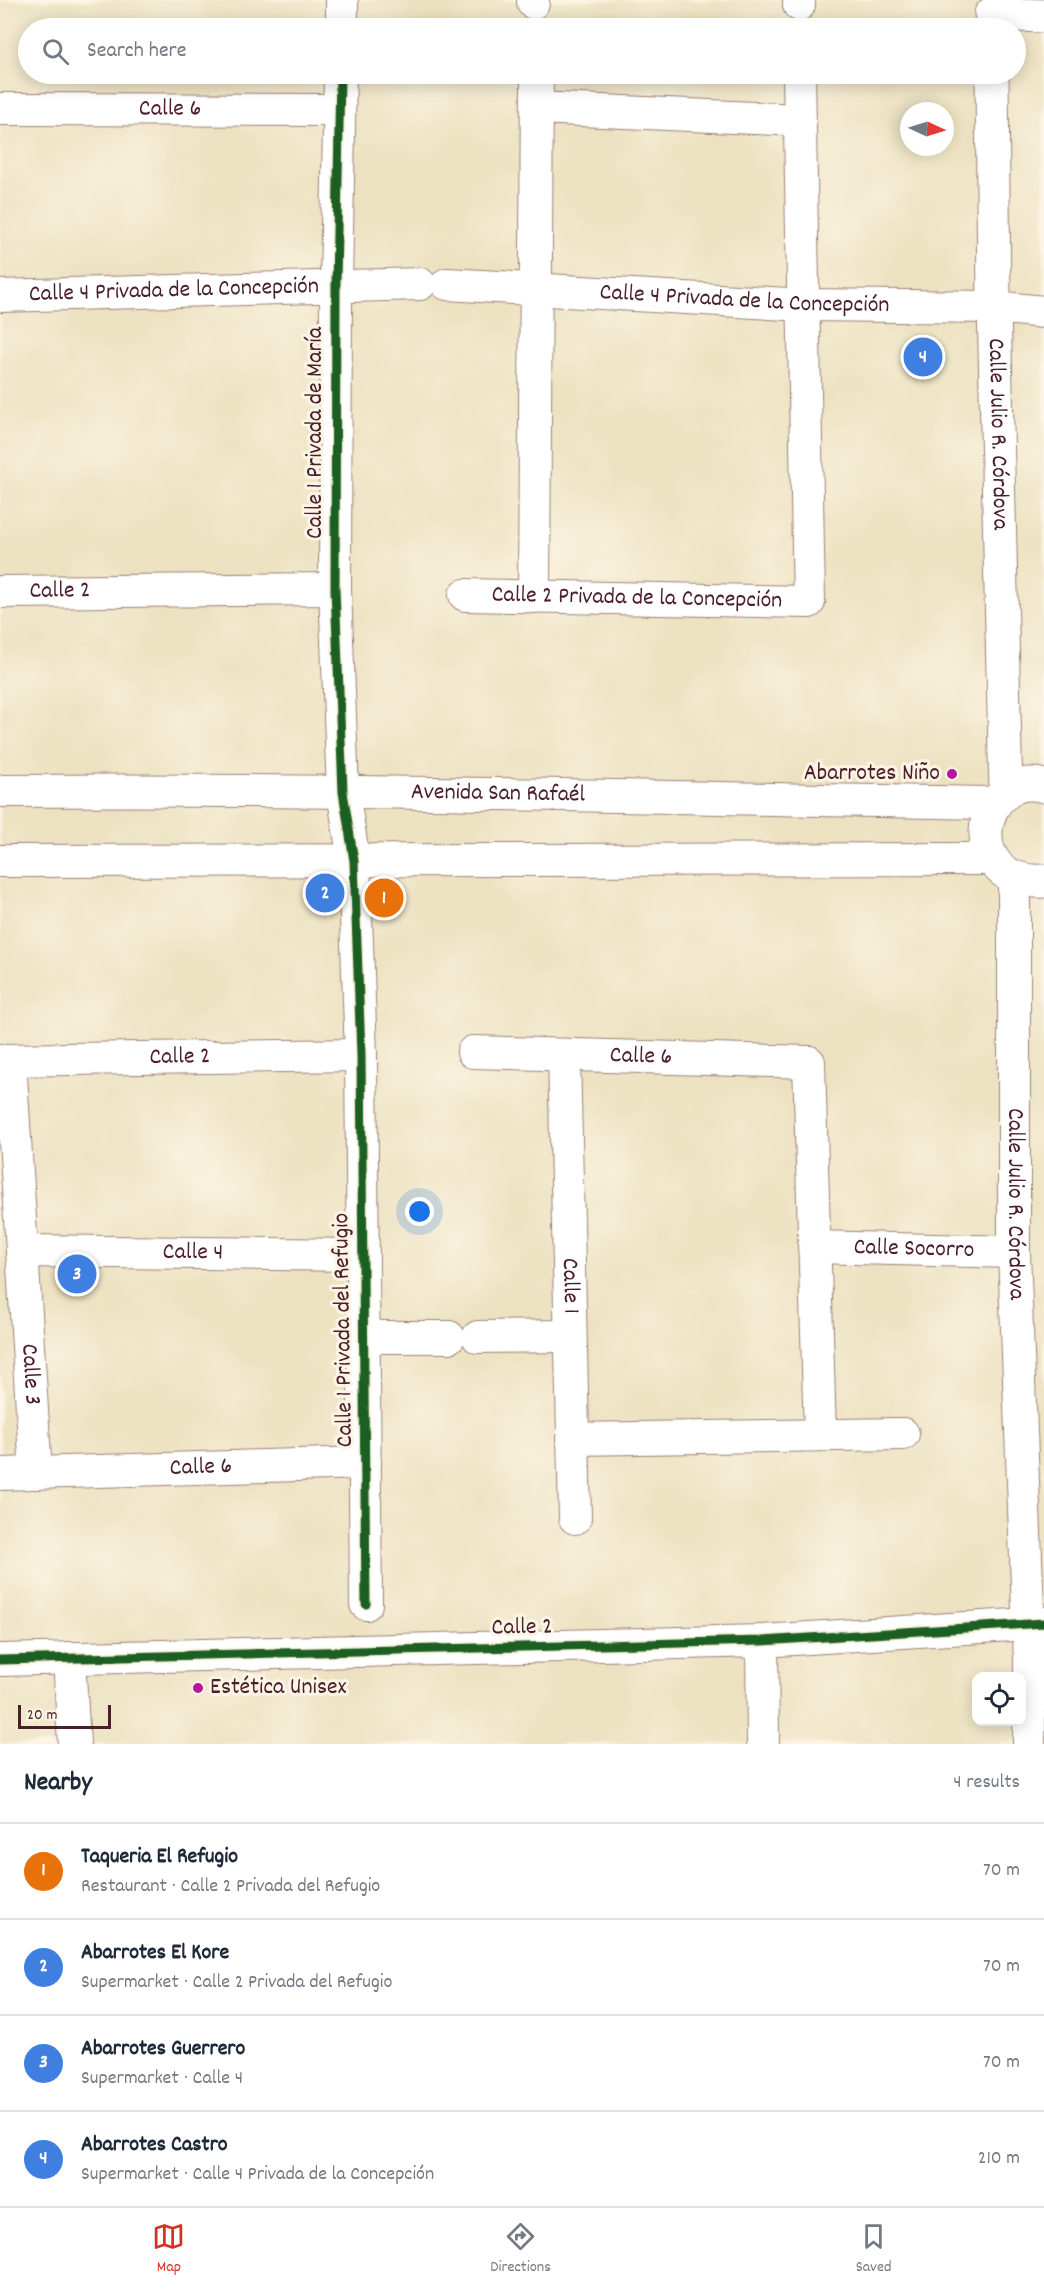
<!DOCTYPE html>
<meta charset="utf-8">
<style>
body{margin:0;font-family:Dekko,sans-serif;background:#f2f2f3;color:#1f2937}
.controls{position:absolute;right:18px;bottom:18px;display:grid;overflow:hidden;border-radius:12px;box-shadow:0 3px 15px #0003}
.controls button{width:54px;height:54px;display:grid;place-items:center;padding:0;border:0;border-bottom:2px solid #e0e1e3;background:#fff;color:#1f2937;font:30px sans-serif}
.compass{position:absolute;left:900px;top:102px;width:54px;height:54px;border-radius:50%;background:#fff;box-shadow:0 3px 15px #0003;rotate:94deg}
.scale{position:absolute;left:18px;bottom:15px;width:93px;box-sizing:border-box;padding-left:6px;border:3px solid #4a1f2b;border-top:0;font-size:16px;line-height:21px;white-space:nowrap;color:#4a1f2b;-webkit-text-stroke:4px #fcf5e5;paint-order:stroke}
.you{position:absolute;left:420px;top:1212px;width:21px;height:21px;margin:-15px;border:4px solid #fff;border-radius:50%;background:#1a73e8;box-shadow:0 0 0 9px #1a73e833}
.badge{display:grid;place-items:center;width:39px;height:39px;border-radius:50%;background:#d93025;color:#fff;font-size:20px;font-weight:700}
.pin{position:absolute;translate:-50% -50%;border:3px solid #fff;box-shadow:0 2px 6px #0006}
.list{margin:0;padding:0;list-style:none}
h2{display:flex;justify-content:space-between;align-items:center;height:78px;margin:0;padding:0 24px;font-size:26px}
h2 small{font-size:20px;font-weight:400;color:#747a83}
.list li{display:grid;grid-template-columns:39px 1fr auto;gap:18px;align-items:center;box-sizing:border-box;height:96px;padding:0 24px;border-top:2px solid #e0e1e3}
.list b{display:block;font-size:22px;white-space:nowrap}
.list p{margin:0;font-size:20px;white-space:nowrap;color:#747a83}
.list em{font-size:20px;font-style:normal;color:#747a83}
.icon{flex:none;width:33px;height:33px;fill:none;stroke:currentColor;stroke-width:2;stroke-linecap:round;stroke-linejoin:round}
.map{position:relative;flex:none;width:1044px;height:1744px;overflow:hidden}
.search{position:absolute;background:#fff;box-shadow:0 3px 15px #0003;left:18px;right:18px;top:18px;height:66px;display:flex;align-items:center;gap:15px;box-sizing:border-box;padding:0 21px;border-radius:33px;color:#747a83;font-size:22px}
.sheet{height:462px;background:#fff}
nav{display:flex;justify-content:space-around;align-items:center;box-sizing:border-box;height:84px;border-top:2px solid #e0e1e3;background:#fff;font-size:16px;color:#747a83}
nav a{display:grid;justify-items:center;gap:3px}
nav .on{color:#d93025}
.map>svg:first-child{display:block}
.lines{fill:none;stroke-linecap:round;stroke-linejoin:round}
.street-casing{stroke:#9b8076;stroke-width:34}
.secondary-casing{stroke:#9b8076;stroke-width:35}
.street{stroke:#fff;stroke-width:32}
.secondary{stroke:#fff;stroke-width:33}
.cycleway-casing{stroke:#fcf5e5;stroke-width:13}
.cycleway{stroke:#1b5e20;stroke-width:9}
.poi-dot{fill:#b5179e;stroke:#fcf5e5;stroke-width:2}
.labels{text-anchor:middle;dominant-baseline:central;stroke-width:6;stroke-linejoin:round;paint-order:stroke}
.street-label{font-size:24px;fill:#4a1f2b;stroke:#fcf5e5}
.poi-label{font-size:24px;fill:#4a1f2b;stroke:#fcf5e5;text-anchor:end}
</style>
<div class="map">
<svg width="1044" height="1744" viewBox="0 0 1044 1744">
<rect width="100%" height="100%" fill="#fcf5e5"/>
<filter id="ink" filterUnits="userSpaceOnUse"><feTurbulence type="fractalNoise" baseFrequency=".0167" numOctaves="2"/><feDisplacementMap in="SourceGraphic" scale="12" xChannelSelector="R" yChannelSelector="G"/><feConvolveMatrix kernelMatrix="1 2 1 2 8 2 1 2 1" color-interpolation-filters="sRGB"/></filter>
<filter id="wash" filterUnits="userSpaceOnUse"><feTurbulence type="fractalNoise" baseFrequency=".008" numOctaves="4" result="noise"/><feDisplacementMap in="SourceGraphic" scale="24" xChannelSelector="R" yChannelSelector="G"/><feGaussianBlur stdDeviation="1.35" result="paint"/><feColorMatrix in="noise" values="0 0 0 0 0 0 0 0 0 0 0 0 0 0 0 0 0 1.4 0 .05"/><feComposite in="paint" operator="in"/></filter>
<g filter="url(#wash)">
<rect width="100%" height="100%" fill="#ece2c1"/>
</g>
<g filter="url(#ink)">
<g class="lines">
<g class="street-casing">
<g id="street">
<polyline points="342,0 342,16"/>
<polyline points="799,0 799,5"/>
<polyline points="533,3 533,0"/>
<polyline points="340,74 336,285 335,589 343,792 354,861 361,1055 366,1604"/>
<polyline points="537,108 799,120"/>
<path id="s1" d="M0,109L339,110"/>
<path id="s2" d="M447,284L804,305L994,307L1044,312"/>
<path id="s3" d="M0,296L420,284"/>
<path id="s4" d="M0,592L335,589"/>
<path id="s5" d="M465,595L809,602L799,74"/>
<polyline points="534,597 537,74"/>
<path id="s6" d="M0,791C332,788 663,798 995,803"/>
<polyline points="0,861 992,859"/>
<path id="s7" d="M1014,878V1252L1030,1661L1029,1744"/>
<path id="s8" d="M473,1052L809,1062L820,1435"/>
<path id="s9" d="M564,1055L575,1518"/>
<path id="s10" d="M0,1060L361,1055"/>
<path id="s11" d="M10,1060L36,1473"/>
<path id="s12" d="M814,1247L1014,1252"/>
<path id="s13" d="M22,1251L363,1255"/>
<polyline points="363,1337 449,1337"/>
<polyline points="478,1337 570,1336"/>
<polyline points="572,1439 903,1434"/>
<path id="s14" d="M0,1474L365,1463"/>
<polyline points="762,1641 763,1744"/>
<polyline points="69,1658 74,1744"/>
<polyline points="0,1660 762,1641 1044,1623"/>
</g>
</g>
<g class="secondary-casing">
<g id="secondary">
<polyline points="991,14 1044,16"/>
<path id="s15" d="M992,74L994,307L1006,793"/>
<path d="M1044,786C978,768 956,886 1044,881"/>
</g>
</g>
<use href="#street" class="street"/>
<use href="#secondary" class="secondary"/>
<g class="cycleway-casing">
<g id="cycleway">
<polyline points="340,74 336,285 335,589 343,792 354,861 361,1055 366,1604"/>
<polyline points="0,1660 762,1641 1044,1623"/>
</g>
</g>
<use href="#cycleway" class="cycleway"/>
</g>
</g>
<g class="poi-dot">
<circle cx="952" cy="774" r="6"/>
<circle cx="198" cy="1688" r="6"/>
</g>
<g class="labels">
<g class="street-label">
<text stroke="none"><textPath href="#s1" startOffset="170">Calle 6</textPath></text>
<text stroke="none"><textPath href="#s3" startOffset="174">Calle 4 Privada de la Concepción</textPath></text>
<text stroke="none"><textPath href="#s2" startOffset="298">Calle 4 Privada de la Concepción</textPath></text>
<text transform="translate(316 433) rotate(-90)">Calle 1 Privada de María</text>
<text stroke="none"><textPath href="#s15" startOffset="360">Calle Julio R. Córdova</textPath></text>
<text stroke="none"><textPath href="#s4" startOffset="60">Calle 2</textPath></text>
<text stroke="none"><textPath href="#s5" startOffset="172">Calle 2 Privada de la Concepción</textPath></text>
<text stroke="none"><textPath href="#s6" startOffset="498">Avenida San Rafaél</textPath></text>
<text stroke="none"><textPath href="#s8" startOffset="168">Calle 6</textPath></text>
<text stroke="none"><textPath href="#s10" startOffset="180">Calle 2</textPath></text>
<text stroke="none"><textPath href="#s7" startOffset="326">Calle Julio R. Córdova</textPath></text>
<text stroke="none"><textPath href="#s12" startOffset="100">Calle Socorro</textPath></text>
<text stroke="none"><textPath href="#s13" startOffset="171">Calle 4</textPath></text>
<text stroke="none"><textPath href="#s9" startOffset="231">Calle 1</textPath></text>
<text transform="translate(344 1330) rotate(-91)">Calle 1 Privada del Refugio</text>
<text stroke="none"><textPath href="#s11" startOffset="315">Calle 3</textPath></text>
<text stroke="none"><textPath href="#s14" startOffset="201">Calle 6</textPath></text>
<text transform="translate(522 1628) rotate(-1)">Calle 2</text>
</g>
<g class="poi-label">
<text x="940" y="774">Abarrotes Niño</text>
<text x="210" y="1688" text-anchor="start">Estética Unisex</text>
</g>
</g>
</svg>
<div class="controls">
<button><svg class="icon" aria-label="locate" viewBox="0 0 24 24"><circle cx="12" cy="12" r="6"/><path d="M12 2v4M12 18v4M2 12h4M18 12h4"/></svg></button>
</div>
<svg class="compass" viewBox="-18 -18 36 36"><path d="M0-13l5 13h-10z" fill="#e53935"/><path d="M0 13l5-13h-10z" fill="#747a83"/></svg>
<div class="scale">20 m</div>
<div class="you"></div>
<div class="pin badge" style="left:384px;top:898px;background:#e8710a">1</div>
<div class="pin badge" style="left:325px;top:893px;background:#3f7fe0">2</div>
<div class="pin badge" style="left:77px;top:1274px;background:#3f7fe0">3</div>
<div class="pin badge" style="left:923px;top:357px;background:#3f7fe0">4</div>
<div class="search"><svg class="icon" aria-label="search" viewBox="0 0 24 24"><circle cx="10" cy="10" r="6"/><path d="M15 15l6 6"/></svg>Search here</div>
</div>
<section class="sheet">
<h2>Nearby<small>4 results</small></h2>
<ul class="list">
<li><span class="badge" style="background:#e8710a">1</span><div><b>Taqueria El Refugio</b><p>Restaurant · Calle 2 Privada del Refugio</p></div><em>70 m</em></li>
<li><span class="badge" style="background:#3f7fe0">2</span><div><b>Abarrotes El Kore</b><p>Supermarket · Calle 2 Privada del Refugio</p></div><em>70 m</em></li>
<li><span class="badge" style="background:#3f7fe0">3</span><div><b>Abarrotes Guerrero</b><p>Supermarket · Calle 4</p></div><em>70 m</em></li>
<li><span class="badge" style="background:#3f7fe0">4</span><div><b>Abarrotes Castro</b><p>Supermarket · Calle 4 Privada de la Concepción</p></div><em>210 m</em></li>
</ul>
</section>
<nav>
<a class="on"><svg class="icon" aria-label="map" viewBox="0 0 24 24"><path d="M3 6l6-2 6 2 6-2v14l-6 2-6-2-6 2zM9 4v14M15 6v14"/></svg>Map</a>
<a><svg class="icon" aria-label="directions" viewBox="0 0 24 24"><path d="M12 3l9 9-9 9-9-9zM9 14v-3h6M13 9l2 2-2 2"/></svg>Directions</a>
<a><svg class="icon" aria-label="saved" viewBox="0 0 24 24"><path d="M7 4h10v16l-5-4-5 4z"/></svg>Saved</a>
</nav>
